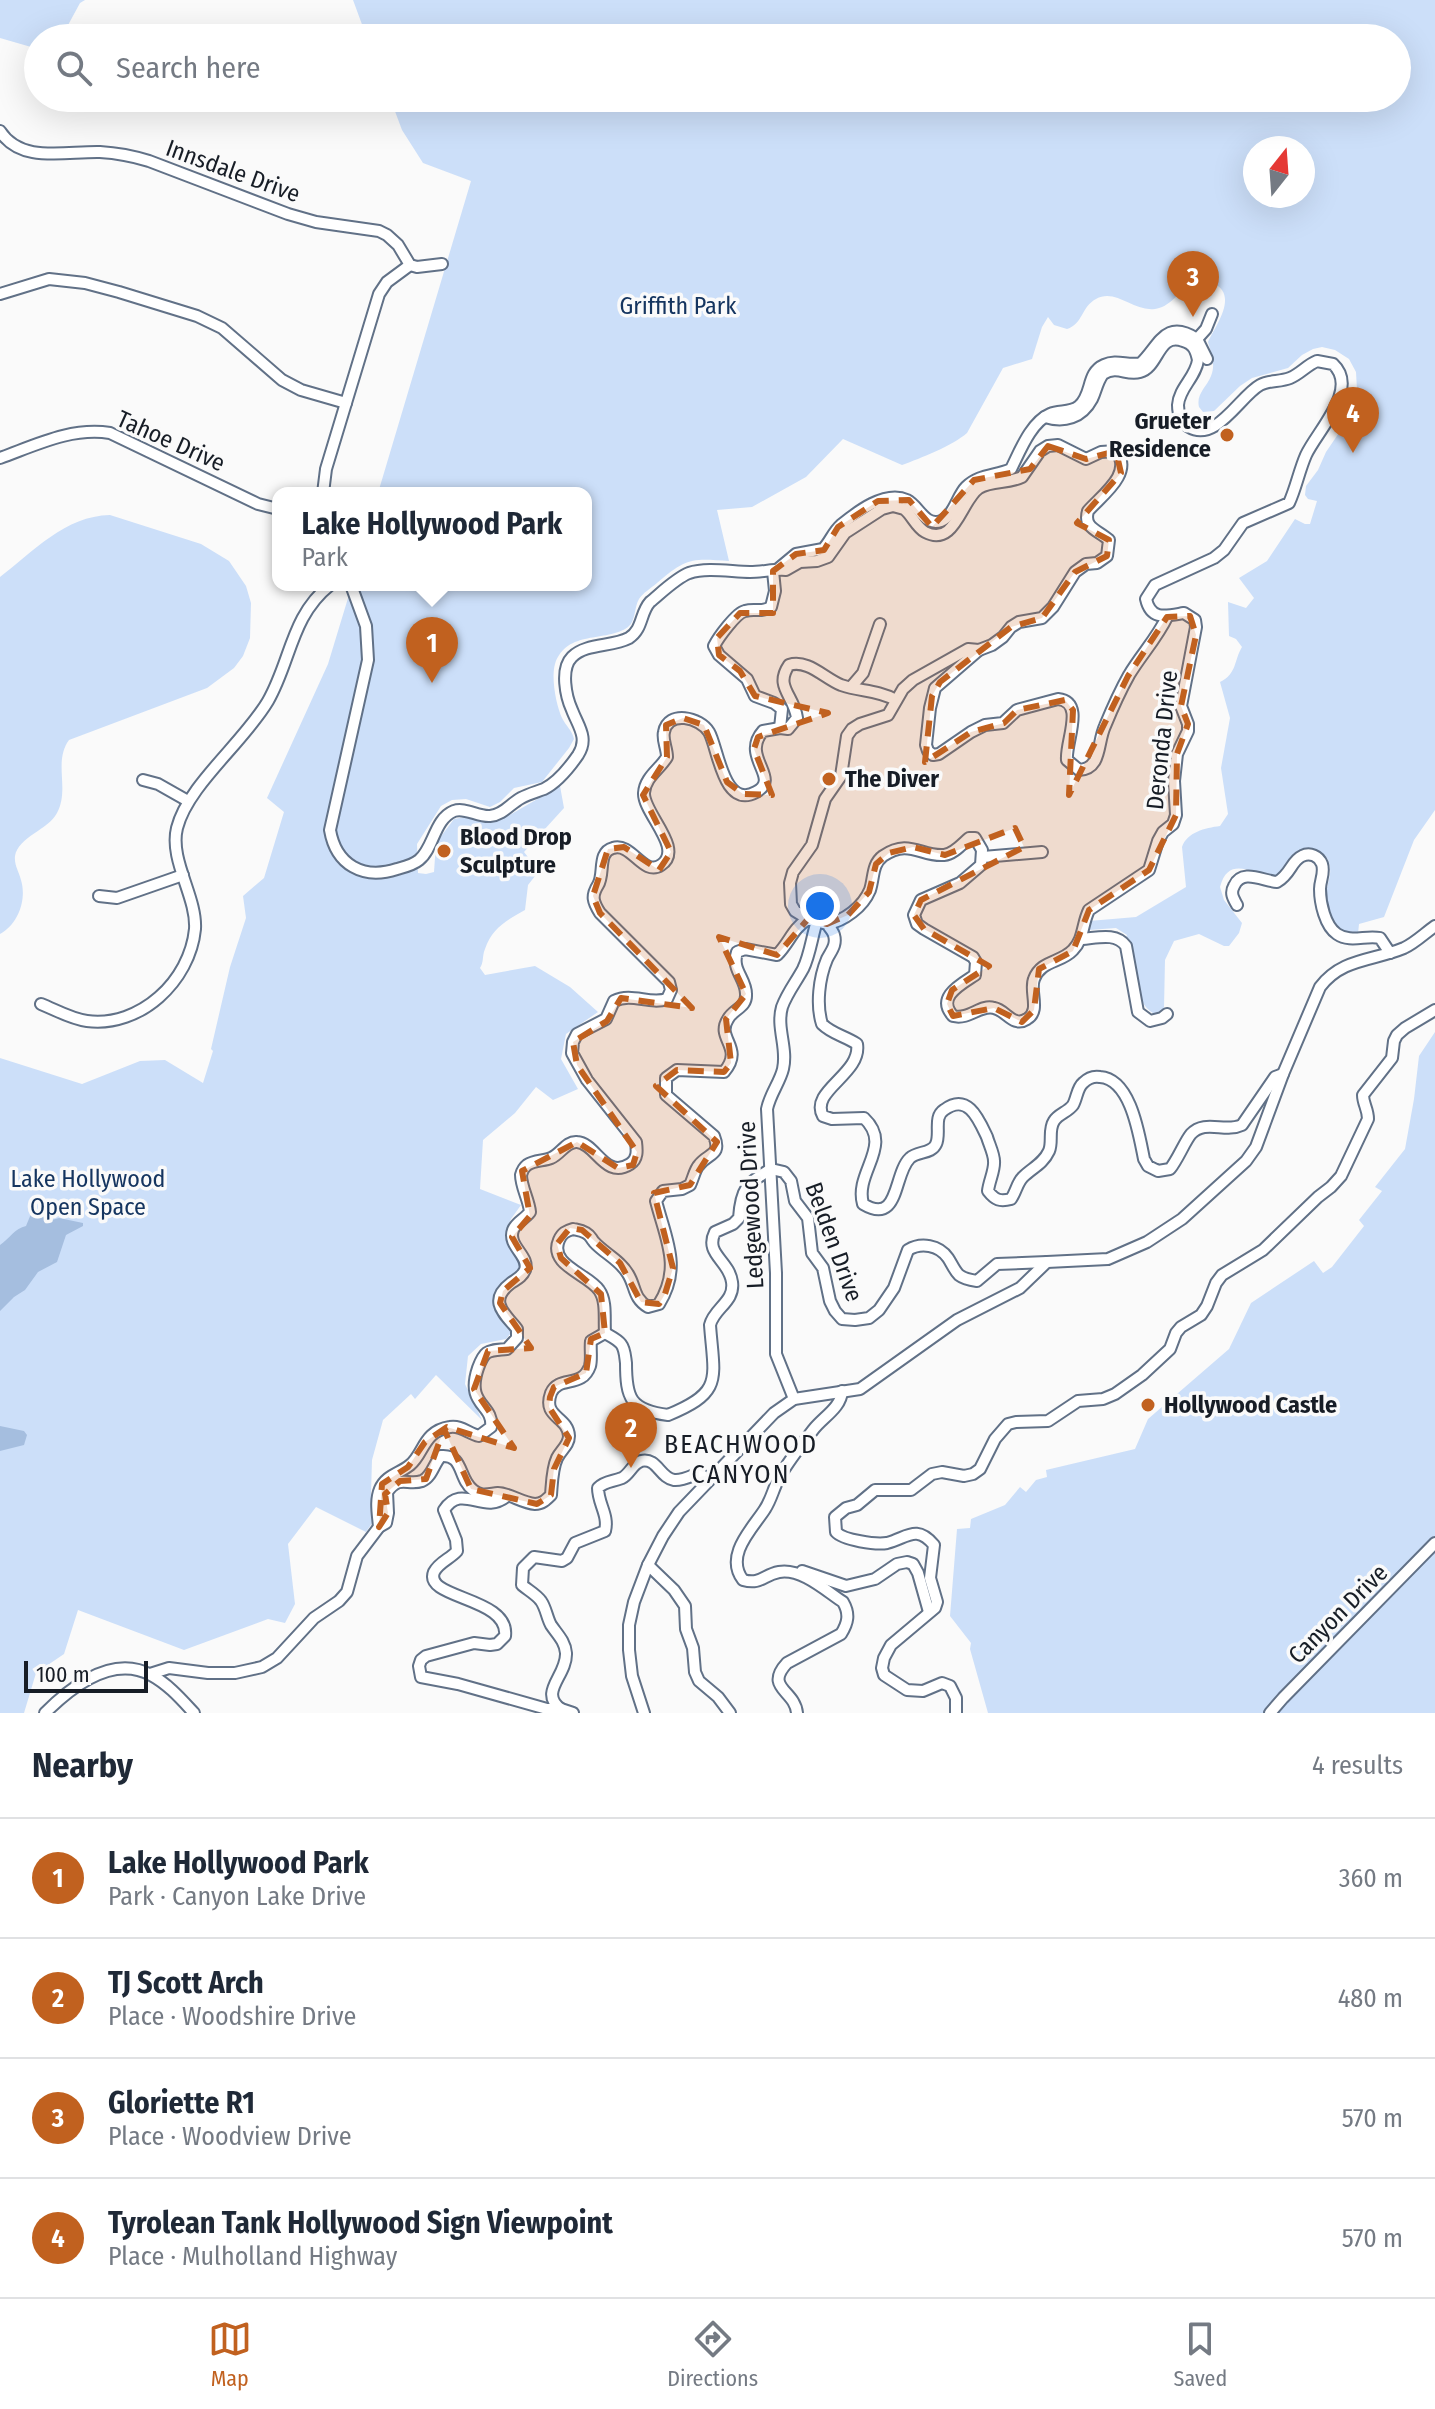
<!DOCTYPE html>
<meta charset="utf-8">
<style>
body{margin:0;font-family:"Fira Sans Condensed",sans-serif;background:#f2f2f3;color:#1f2937}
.compass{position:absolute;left:1243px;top:136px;width:72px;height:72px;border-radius:50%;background:#fff;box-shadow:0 8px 32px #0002;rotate:17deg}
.scale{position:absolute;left:24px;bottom:20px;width:124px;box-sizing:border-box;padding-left:8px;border:4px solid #171d26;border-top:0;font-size:22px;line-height:28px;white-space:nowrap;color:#171d26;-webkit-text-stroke:6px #fafafa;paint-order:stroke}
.you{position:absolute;left:820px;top:906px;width:28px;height:28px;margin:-20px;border:6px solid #fff;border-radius:50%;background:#1a73e8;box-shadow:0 0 0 12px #1a73e833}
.badge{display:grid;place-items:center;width:52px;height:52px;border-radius:50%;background:#c1611f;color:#fff;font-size:26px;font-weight:700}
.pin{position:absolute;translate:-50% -66px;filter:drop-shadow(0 2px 4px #0008)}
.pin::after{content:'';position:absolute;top:42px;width:28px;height:24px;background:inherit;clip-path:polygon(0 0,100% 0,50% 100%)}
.popup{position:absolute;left:272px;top:487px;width:320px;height:104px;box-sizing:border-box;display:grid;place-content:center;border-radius:16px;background:#fff;filter:drop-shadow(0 2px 6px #0005);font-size:26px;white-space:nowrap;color:#747a83}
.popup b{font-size:30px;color:#1f2937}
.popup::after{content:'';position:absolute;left:50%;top:100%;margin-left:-16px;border:16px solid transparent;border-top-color:#fff}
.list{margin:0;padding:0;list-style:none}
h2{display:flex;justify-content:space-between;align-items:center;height:104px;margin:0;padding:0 32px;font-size:34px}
h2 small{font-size:26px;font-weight:400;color:#747a83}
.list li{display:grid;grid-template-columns:52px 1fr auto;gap:24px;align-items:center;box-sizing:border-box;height:120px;padding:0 32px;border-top:2px solid #e0e1e3}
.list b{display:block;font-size:30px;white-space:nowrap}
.list p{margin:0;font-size:26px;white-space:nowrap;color:#747a83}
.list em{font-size:26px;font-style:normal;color:#747a83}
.icon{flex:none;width:44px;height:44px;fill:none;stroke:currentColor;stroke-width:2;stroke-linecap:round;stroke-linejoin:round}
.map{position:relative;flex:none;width:1435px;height:1713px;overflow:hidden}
.search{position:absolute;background:#fff;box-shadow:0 8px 32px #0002;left:24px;right:24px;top:24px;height:88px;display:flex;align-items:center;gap:20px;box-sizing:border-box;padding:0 28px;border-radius:44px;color:#747a83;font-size:30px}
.sheet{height:584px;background:#fff}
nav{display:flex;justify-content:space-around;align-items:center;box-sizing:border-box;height:112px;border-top:2px solid #e0e1e3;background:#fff;font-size:22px;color:#747a83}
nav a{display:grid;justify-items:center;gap:4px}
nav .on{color:#c1611f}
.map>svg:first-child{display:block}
.green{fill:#ccdff9;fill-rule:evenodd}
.water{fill:#a5bedf}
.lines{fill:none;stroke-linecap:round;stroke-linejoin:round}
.minor-casing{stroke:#617187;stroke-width:14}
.minor{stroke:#fff;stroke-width:10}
.marked{fill:#c1611f;fill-opacity:0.2;stroke:#c1611f;stroke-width:6;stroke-dasharray:16 10;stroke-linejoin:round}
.poi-dot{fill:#c1611f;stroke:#fafafa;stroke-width:3}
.labels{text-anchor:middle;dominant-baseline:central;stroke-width:7;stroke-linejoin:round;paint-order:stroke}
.street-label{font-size:24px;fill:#171d26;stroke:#fafafa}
.park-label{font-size:24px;fill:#153560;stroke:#fafafa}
.poi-label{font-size:24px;font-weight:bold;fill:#171d26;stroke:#fafafa;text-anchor:start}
.neighbourhood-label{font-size:26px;letter-spacing:2px;fill:#171d26;stroke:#fafafa}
</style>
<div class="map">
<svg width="1435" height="1713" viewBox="0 0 1435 1713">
<rect width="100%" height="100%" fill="#fafafa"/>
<g class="green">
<polygon points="0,0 85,0 80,3 61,38 38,38 38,49 0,38"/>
<path d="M353,0H1435V810L1414,840L1384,917L1359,924L1358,934C1332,938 1326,909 1327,888C1328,882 1331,875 1330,869C1330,851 1311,845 1296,852L1282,873L1277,876C1254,876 1229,853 1220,887L1224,900L1242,923L1239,933L1229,946H1224L1199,934L1174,941L1165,960L1164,1008L1163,1012L1158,1015C1134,1009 1133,964 1129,943L1126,938L1127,935L1116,928L1089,930V921L1136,917L1186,887L1182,847C1187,832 1205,828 1220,826L1228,814L1221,768L1230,718L1220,682C1237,674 1234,660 1242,647L1236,639L1229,636L1228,602L1246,608L1254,598L1239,578L1267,561L1295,519L1305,524H1310L1317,501L1308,499L1305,495L1306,486L1318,470L1326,452L1345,424L1357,390L1356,372L1349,359L1335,350L1322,347L1313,349L1302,355L1288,368L1252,378L1240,386L1214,411L1203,412L1199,407C1196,394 1206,388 1211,376C1216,364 1211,353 1208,342C1216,325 1239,295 1213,283C1207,280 1201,280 1195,282C1179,288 1174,306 1155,309C1133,312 1116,288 1096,299C1081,307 1083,324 1067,329L1054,325L1048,317L1042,327L1032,359L1003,368L967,433C952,446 921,458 902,465L843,439L806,477L752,507L717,510L729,561C691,558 686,558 657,583C651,588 643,593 639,599C634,607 636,621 628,627C606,643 567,629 555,664C551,678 556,705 562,718C566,726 572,730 574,739L569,748L542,782L514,788L500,802L490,807L466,799L452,800L441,806L417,844L418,873L426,874L434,872L436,843L454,819L465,817L492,822L508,816L560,786L564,808L524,852L539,871L528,885L525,910C507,920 492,928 485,949C482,956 484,962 480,968L485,975L535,966L570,987L598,1012L566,1034L561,1059L578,1089L553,1100L536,1087L515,1113L483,1140L480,1189L521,1205L511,1219L505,1236L520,1260L521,1272L496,1306C499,1316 507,1323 511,1333L506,1339L481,1344L468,1356L465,1384L482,1420L436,1375L415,1399L411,1394L383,1420L372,1460L371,1494L375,1519L366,1532L316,1507L288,1544L295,1604L285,1623L268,1619L184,1650L78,1610L64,1654L36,1673L24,1713H0V1058L82,1084L140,1061L165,1060L203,1083L213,1051L211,1049L230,967L246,918L243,896L264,878L284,812L267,798L328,664L352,585H586V493H378L471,181L423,163L402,130L390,98H1397V38H367ZM1255,148H1303V196H1255Z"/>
<path d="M110,515L201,544L229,561L246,586L251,603L250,638L243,656L234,668L207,688L69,740C53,762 70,789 57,813C48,830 18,837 15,856C14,865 19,872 21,880C27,900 18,924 0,934V577C34,551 65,516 110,515Z"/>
<polygon points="1435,1032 1435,1713 988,1713 970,1649 971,1643 950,1616 957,1529 970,1528 971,1519 1005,1505 1020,1487 1026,1492 1036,1480 1047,1477 1046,1470 1135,1449 1148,1419 1229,1349 1251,1303 1314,1261 1323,1273 1332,1267 1364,1226 1359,1220 1382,1191 1375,1187 1405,1149 1414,1099 1419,1056"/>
</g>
<g class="water">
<path d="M33,1209L48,1221L59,1218L83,1223V1226L66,1235L57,1262L38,1272L25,1290L14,1297L0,1311V1245C9,1239 15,1228 26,1226Z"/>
<polygon points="0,1426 24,1431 27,1435 24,1445 0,1451"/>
</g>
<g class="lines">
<g class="minor-casing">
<g id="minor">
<path d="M0,131C21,164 66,151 100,152C117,153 133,156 149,161L288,214L316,222L379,231L387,235L398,245L410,265L417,267L442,264"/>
<polyline points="0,294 49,279 85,283 119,292 197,316 222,328 282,380 301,390 346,403"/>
<polyline points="1197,339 1206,329 1212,314"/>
<path d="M0,458C36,445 71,427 110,433L258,504L278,509"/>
<polyline points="323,493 326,469 379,294 387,282 410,265"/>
<path d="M778,569L796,554L823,549C830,542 833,532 841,525C857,512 885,490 907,500C919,506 925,527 941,521C954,516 957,496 966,487C979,474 996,476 1011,469C1020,451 1031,422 1050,414C1059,410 1071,413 1079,406C1093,394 1086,373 1104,365C1117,359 1128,366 1141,363C1159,346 1165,318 1197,339L1207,359"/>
<path d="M773,571L775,591L771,607C762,613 755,608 745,611C736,613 718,638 714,646L719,655L747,679L755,696L774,703L782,709L780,728"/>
<path d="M351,585L366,626L368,660L330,830C336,865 363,880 397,869C404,867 413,865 419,860C434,848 434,819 454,811C465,807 478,817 490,816C503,815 510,804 521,798C528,794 536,792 544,789C558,782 569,768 578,755C589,738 578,726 572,710C566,697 560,669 572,657C586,643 612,647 629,638C643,629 640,613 650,602C661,593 676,578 689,573C707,567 732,572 750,572C762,572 775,569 786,570L800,562L817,561L828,557L845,533L882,509L893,506L904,509C912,515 916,527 925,532C955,548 961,500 979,488C992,480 1008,484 1022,477L1040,451L1048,446L1058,445L1086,459L1101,452L1116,451C1134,473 1102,495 1088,511C1083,528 1098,530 1109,540L1107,556L1097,563L1086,564L1075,572L1053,607L1042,618L1019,622L1011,627L1003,637L992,645L979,650L968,649L913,680L903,689L888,715L860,724L852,729L847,736L841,776L825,799L812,845L793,872L790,883L791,904L795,911L808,919"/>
<path d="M979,650L935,688L930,708L926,745L928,751L933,755L939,754L971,732L985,725L1003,723L1017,710L1058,699C1086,702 1065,742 1067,760L1079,770C1102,769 1097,743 1105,726C1112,709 1120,691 1129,675C1141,655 1157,638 1167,617"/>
<polyline points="851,687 863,673 880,624"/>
<polyline points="143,780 158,784 188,801"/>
<polyline points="983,857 1042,852"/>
<polyline points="99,896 117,898 183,875"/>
<path d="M1237,905C1233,898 1230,893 1234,886C1242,868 1263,881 1277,882C1291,874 1291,861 1302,856C1310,852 1319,856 1322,864C1325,873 1320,880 1320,889C1320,903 1325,926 1337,934C1350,943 1366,935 1380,938L1390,953"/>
<path d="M827,924C844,921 863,907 870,890C874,878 872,864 883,856C909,838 921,857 944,855C954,854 962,844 969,838H975L982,850L981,865L960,883L921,900L914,915L917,924L924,929L973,957L976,962L975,975C960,985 936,997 953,1016C970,1020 980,1004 994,1008C1006,1010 1013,1028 1027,1019C1041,1011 1029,991 1034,979C1041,960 1061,963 1073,950C1084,939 1082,924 1089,910L1149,870L1158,841L1163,832L1173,824L1176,815L1174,781L1177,754L1188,731V724L1181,706L1196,627L1195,620L1184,613C1166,616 1151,621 1146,599L1155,585L1214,558L1224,550L1243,523L1289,503C1296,488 1299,471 1306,455C1317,431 1360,389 1333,364L1317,361C1307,365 1300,374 1290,378C1280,382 1269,380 1260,385C1240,396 1216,443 1189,427C1181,422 1178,414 1178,405C1179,388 1196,377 1198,360C1196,351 1194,344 1183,341C1158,332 1159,367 1140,372C1126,376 1118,365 1103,374C1097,382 1096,391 1092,399C1082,418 1064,423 1045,417"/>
<path d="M1082,939C1097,938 1116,932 1126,946L1138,1012L1150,1021L1162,1018L1167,1014"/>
<path d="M41,1004C56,1010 71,1019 87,1021C140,1028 190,981 195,929C197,897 169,860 177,828C188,785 244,742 268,701C291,661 291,616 330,585"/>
<path d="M605,1333C604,1319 607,1301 599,1290C588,1274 548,1265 559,1240C562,1233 566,1231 573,1229C578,1230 581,1230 586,1233C591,1236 590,1237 594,1242C605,1254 620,1260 628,1274C636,1287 633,1298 648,1307L659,1304C682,1267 666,1240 656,1201L663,1191L682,1189L690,1185C693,1179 695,1169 699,1165C708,1153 722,1156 714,1136L666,1095V1078L677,1070L724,1072C745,1047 715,1039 728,1019C733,1009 747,1008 746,994C746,978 731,970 737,952L745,949L777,955C790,942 792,929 808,919L827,924C829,927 833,931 834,935C837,945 831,951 827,959C819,978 816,1005 822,1024C832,1034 845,1036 857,1044C862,1074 809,1091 823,1116L832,1119L864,1118C894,1146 854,1172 863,1204C900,1226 893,1174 910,1158C917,1151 932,1154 936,1144C941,1134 933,1117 944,1110C968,1092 979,1120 987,1137C989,1144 994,1154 994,1161C995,1170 989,1181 988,1191C995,1200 1000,1202 1011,1199C1016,1192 1017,1183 1023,1177C1032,1168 1043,1164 1049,1151C1053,1142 1048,1130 1054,1121C1058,1114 1068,1112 1073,1105C1077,1098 1077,1088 1083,1083C1088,1078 1094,1076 1100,1077C1131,1079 1139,1135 1144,1159L1148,1166L1158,1171L1170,1169C1178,1159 1185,1141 1191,1134C1205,1119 1225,1133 1242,1125L1275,1077L1283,1074"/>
<path d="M605,1333C610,1336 617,1339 621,1344C625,1349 625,1356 626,1363C626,1398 630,1410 668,1415C724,1392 714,1379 710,1325C714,1308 735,1302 732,1282C729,1260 704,1254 715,1232L733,1224L739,1218C741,1189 746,1184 771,1169L784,1172L791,1181L795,1201L808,1218L812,1253L823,1268L830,1301L835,1311L842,1319L855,1320L869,1318L879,1310L894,1288L908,1250C921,1242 939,1245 948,1258C952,1264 954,1270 959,1275C964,1279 970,1280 977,1281L997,1264L1047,1262"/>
<path d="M794,1399L776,1354V1273L767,1109C770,1094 780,1082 783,1069C788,1048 776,1028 782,1007C787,993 796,982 803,969C810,955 812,936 817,921"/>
<path d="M507,1496C484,1516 462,1482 444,1510L456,1540L457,1551C450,1559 439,1562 434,1572C423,1599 510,1597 505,1636L497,1644L490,1645L474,1643L426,1656L421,1660L419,1666L421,1677L458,1684L547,1709H561L573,1713"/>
<path d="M379,1527C378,1514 375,1501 380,1489C386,1475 399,1474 410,1465C424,1454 423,1431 450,1427C461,1425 469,1434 479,1436L491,1427C494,1404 465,1406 478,1368C485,1349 488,1351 507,1349L517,1338V1329C505,1314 487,1301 511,1283C517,1279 522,1277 525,1270C530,1256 507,1246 513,1230C516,1222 525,1219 530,1212C529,1200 521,1187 521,1175C522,1171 523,1168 527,1165C534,1160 544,1161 551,1158C561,1154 566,1141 577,1142C596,1143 605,1180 630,1164C638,1159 637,1150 636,1142L587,1080L572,1053L573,1042L577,1034L606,1019L614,1001C632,992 649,1005 667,999L671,990L669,982L600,913C593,902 591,896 598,885C605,874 597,852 613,848C632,842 643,877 661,865C685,849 643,813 644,793C645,777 660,769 667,757C667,748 662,740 664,732C668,710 700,717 709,732C718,747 723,810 756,792C782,778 740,757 763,731L780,728L788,729L797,718C794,695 774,687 789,665C808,659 824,678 841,685C861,692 875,689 896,700"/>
<polyline points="648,1565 674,1590 685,1606 686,1629 693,1648 695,1672 699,1681 718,1697 730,1713"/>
<polyline points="802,1571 846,1586 875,1579 897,1564 907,1562 913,1564 918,1573 929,1612"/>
<path d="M150,1674L169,1668L208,1673H235L262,1667L277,1658L314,1618L339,1601L347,1592L357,1556L379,1527L386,1523L388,1513L387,1492C400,1474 407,1486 422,1481C432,1477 434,1463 441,1456C464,1454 458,1479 473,1490C481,1497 488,1494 498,1493C509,1493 522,1503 535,1504C542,1504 546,1500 551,1495C552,1483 552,1469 557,1458C561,1450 569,1445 569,1436C568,1416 542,1418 551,1393C559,1375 582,1389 590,1366C592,1359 590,1349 591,1341L605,1333"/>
<path d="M561,1709C538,1692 567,1676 566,1653C565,1641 557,1634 551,1625C547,1618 546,1608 541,1601C537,1595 528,1590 522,1585L523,1568L534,1557L562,1561L567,1558L575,1543L605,1531C609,1515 598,1504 598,1488C605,1481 612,1482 622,1478C630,1474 632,1464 641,1461C657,1457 660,1478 674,1480C682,1481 691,1476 699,1473L709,1480"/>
<path d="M45,1713C71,1687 112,1654 151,1675C168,1684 181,1699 194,1713"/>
<path d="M644,1713L632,1676L629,1650V1625L634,1602L648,1565L663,1536L679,1512L774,1413L794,1399L860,1389L957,1320L1020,1288L1047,1262L1108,1259L1147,1242L1182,1219L1246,1161L1256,1147L1283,1074L1320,987C1342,958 1373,961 1404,948C1415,943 1425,933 1435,926"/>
<path d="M797,1713C795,1690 764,1688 787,1663L841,1634C848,1623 850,1614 843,1602C826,1591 802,1568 779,1572C763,1575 761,1585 743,1580C724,1555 753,1528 765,1509C771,1500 773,1490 778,1480C787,1462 801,1446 813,1430C823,1417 841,1408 842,1391"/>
<path d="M956,1713V1698L950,1686L942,1683L923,1691L907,1690L884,1675L882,1668L884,1658L891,1645L935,1608L937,1602L930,1578L934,1545C916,1524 907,1538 887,1543C876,1545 843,1540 836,1532L835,1517L846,1508L857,1505L875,1490H911L932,1474L942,1472L964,1476L973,1474L980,1469L995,1439L1008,1424L1016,1422L1048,1421L1078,1401L1103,1399L1115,1394L1142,1375L1170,1349L1176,1333L1181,1327L1201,1315L1207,1306L1216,1283L1222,1275L1263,1250L1318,1197L1331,1187L1341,1176L1368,1119C1368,1109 1363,1104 1363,1095L1392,1058L1394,1041L1397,1035L1405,1028L1435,1010"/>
<polyline points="1270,1713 1283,1698 1435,1543"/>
</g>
</g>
<use href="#minor" class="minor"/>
</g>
<path class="marked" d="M1048,446L1086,459L1116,451L1121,473L1077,523L1109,540L1107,556L1075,572L1042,618L1011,627L940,682L932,696L925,762L971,732L1004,723L1017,710L1065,700L1073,710L1069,795L1128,676L1167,617L1190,616L1196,635L1181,706L1188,724L1177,754L1176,815L1149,870L1089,910L1073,951L1039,969L1034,1010L1022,1022L994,1008L953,1016L947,1004L952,990L989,966L924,929L914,915L921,900L1024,847L1015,828L945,855L913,847L889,853L876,864L869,892L848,915L827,924L808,919L777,955L719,937L746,994L726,1019L731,1063L724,1072L677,1070L656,1086L717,1142L690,1185L654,1193L673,1268L665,1294L659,1304L641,1302L620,1263L582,1230L570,1228L557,1244L561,1258L601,1294L605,1333L591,1339L586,1373L554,1387L550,1397L549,1407L569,1438L554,1469L551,1495L537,1504L471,1489L444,1429L426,1479L400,1481L385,1494L388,1513L379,1527L382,1484L408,1467L425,1442L447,1427L514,1448L474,1389L488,1351L531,1348L500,1303L503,1291L530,1268L512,1237L530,1216L522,1171L577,1142L618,1168L633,1165L637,1152L577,1065L573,1042L607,1021L621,998L692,1008L600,913L593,896L608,849L624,847L659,870L671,852L643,795L667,757L666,725L683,718L704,725L727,782L743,794L772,795L754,749L758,737L828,713L755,696L740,671L719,655L717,638L740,613H773V571L796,554L824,550L838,527L878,501L909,500L932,527L974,480L1030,469Z"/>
<g class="poi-dot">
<circle cx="1227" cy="435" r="8"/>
<circle cx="829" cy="779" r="8"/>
<circle cx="444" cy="851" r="8"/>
<circle cx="1148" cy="1405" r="8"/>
</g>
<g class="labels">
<g class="street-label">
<text transform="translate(233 171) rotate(20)">Innsdale Drive</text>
<text transform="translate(171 441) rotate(24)">Tahoe Drive</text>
<text transform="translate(1162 740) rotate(-84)">Deronda Drive</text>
<text transform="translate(751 1205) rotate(-93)">Ledgewood Drive</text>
<text transform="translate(834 1242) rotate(70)">Belden Drive</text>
<text transform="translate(1338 1614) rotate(-45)">Canyon Drive</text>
</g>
<g class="park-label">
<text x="678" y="306">Griffith Park</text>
<text x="88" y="1179">Lake Hollywood<tspan x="88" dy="28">Open Space</tspan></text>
</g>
<g class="poi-label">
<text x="1211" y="421" text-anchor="end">Grueter<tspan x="1211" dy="28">Residence</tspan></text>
<text x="845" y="779">The Diver</text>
<text x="460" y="837">Blood Drop<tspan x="460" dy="28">Sculpture</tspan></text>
<text x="1164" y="1405">Hollywood Castle</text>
</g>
<g class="neighbourhood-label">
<text x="741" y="1444">BEACHWOOD<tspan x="741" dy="30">CANYON</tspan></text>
</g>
</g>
</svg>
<svg class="compass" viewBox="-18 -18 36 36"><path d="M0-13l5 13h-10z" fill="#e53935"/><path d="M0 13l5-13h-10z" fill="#747a83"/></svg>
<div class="scale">100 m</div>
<div class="you"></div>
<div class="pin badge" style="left:432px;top:683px">1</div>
<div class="popup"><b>Lake Hollywood Park</b>Park</div>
<div class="pin badge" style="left:631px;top:1468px">2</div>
<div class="pin badge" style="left:1193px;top:317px">3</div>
<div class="pin badge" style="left:1353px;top:453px">4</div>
<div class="search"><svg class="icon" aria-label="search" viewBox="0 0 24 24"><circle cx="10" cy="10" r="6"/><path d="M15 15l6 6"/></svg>Search here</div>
</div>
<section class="sheet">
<h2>Nearby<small>4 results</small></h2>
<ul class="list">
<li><span class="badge">1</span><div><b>Lake Hollywood Park</b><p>Park · Canyon Lake Drive</p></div><em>360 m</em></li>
<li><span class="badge">2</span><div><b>TJ Scott Arch</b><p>Place · Woodshire Drive</p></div><em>480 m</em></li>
<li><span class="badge">3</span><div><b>Gloriette R1</b><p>Place · Woodview Drive</p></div><em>570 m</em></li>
<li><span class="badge">4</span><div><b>Tyrolean Tank Hollywood Sign Viewpoint</b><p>Place · Mulholland Highway</p></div><em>570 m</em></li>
</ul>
</section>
<nav>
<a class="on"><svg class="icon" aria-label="map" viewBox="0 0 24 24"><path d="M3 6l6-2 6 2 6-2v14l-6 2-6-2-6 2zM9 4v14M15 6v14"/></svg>Map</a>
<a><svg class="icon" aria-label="directions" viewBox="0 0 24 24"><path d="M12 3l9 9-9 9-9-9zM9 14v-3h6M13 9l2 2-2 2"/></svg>Directions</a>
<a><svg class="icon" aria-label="saved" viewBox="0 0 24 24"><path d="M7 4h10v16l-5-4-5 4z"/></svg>Saved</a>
</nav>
